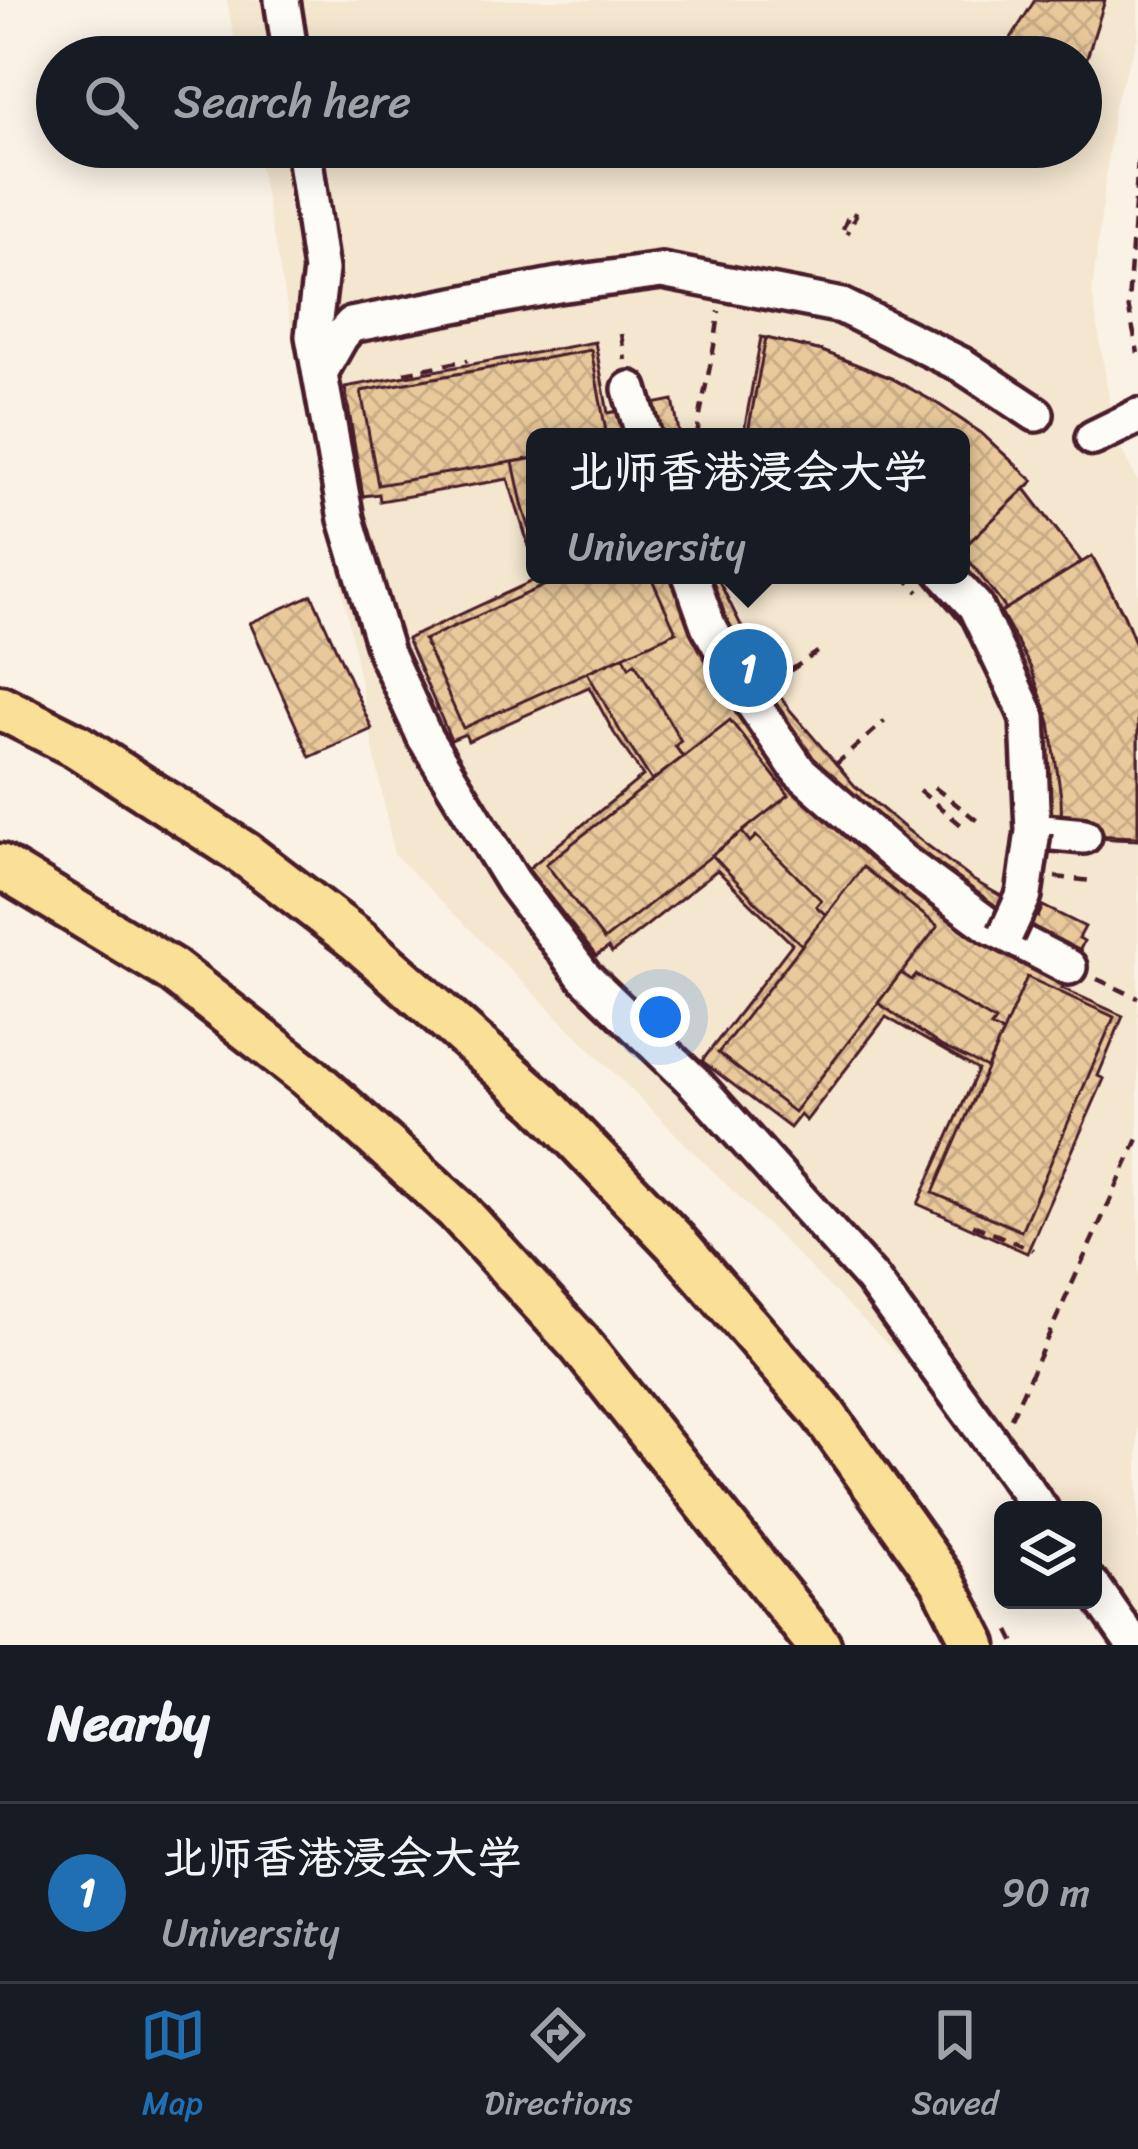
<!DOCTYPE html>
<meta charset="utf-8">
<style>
body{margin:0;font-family:Sriracha,"LXGW WenKai TC",sans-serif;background:#20242c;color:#f1f3f6}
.controls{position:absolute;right:36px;bottom:36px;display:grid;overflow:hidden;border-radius:18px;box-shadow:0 6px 30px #0003}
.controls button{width:108px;height:108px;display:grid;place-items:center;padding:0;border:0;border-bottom:3px solid #363941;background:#171b24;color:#f1f3f6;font:60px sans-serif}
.you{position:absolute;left:660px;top:1017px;width:42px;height:42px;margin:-30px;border:9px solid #fff;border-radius:50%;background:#1a73e8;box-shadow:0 0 0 18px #1a73e833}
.badge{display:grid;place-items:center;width:78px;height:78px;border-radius:50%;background:#1f6fb2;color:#fff;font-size:39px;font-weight:700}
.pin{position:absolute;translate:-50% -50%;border:6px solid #fff;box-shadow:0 3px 12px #0006}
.popup{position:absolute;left:526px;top:428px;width:444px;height:156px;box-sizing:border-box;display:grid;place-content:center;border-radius:18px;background:#171b24;filter:drop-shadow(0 3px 9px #0005);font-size:39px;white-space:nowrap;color:#9ea1a6}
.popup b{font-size:45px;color:#f1f3f6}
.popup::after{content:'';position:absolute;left:50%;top:100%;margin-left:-24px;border:24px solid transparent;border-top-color:#171b24}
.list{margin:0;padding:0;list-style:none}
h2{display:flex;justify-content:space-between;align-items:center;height:156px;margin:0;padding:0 48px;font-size:51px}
h2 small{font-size:39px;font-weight:400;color:#9ea1a6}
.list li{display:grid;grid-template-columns:78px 1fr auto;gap:36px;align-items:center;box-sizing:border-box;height:180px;padding:0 48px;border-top:3px solid #363941}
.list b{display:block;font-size:45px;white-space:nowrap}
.list p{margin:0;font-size:39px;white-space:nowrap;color:#9ea1a6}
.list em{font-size:39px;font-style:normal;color:#9ea1a6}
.icon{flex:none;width:66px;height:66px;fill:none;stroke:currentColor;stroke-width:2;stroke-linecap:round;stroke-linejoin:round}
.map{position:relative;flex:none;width:1138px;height:1645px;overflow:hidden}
.search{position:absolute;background:#171b24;box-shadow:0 6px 30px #0003;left:36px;right:36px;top:36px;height:132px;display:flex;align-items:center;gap:30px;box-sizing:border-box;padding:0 42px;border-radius:66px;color:#9ea1a6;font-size:45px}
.sheet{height:336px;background:#171b24}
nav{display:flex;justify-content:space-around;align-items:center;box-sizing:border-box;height:168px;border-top:3px solid #363941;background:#171b24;font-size:33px;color:#9ea1a6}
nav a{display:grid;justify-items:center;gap:6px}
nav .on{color:#1f6fb2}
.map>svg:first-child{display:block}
.built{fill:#f4e6cf;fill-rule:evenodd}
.building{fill:url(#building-cross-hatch);stroke:#4a1f2b;stroke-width:3}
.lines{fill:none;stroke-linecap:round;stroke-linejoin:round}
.minor-casing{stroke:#4a1f2b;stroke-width:42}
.major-casing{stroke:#4a1f2b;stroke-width:51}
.path{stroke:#4a1f2b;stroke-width:4.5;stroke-dasharray:12 9;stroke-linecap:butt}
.minor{stroke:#fdfcf7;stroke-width:33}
.major{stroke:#fadf96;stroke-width:42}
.minor-bridge-casing{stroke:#4a1f2b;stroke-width:42;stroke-linecap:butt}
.minor-bridge{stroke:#fdfcf7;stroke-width:33}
</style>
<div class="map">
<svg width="1138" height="1645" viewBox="0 0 1138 1645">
<defs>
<pattern id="building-cross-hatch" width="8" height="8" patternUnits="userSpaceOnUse" patternTransform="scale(3)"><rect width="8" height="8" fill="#e9c99b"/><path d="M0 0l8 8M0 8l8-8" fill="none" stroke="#c9ac86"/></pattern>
</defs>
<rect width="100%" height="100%" fill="#f9f2e5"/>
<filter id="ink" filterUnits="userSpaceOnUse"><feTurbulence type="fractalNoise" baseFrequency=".00833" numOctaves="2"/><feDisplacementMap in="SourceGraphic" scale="24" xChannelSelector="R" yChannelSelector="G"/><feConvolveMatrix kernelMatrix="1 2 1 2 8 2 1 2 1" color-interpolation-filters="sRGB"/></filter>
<g filter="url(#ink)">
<path class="built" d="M227,0H1138V37L1114,105L1092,292L1115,437L1138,482V1645L1093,1594V1510H1035L993,1449L394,854L256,147H1081V57H238ZM535,437H961V575H535Z"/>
<g class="building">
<polygon points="1035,0 1105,0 1081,77 1081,57 1030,57 1006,46"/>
<polygon points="761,337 822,351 891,378 938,404 981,433 1033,481 1025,489 1082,563 1092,556 1124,615 1138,650 1138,840 1023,835 1022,783 1011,730 994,679 966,629 920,575 961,575 961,437 743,437"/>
<polygon points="766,338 822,351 891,378 938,404 981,433 1033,481 961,550 961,437 747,437"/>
<polygon points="595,342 608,413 673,400 680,437 535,437 535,566 508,479 380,501 379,494 363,496 345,387"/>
<polygon points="591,350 607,437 535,437 535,458 378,485 361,391"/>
<polygon points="535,458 535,544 523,508 513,462"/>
<polygon points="1025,489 1082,563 1006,609 961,550"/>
<polygon points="1092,556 1124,615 1138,650 1138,837 1062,834 1061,797 1050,722 1031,668 1001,612"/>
<polygon points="538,575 716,575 766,676 790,710 855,786 906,829 973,880 1038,917 1043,906 1085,927 1079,938 1084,941 1062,988 1123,1016 1098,1076 1104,1079 1027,1253 918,1204 978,1070 886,1017 806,1121 800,1115 790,1128 702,1061 792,944 717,870 612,953 608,948 596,956 528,869 643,776 614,733 589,687 468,741 465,734 451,740 407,639 539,578"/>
<polygon points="568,575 650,575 676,632 463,728 424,640"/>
<polygon points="312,595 372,729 310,757 250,623"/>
<polygon points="624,656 629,667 635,663 681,741 675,746 683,757 652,781 620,731 587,672"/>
<polygon points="730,720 789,795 604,940 546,864"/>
<polygon points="742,832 750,842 756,836 821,900 816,906 826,915 802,945 757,903 712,855"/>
<polygon points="863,867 938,926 794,1112 718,1053"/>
<polygon points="901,973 912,980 916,975 995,1021 991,1027 1003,1033 987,1068 941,1046 878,1003"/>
<polygon points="1027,977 1114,1017 1021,1231 933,1193"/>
</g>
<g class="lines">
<g class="minor-casing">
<g id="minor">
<polyline points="282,0 291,57"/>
<polyline points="303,147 321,270 313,336 346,519 386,653 425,738 513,882 583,975 694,1082 872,1279 1041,1510"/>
<polyline points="320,373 341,336 351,325 558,285 662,271 842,306 962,365 1036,414"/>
<polyline points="630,389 644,437"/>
<polyline points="1093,438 1138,416"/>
<polyline points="690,575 708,625 749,698 799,771 902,861 990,926 1069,967"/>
<polyline points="946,575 975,606 1028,717 1033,831 1084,836"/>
<polyline points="1093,1586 1134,1645"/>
</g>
</g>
<g class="major-casing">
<g id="major">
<polyline points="0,707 77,746 245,854 356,939 541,1102 676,1243 823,1413 942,1580 975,1645"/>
<polyline points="0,866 172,970 308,1076 457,1210 579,1343 819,1645"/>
</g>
</g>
<g class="path">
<polyline points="885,147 890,147"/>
<polyline points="1138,159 1128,305 1138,353"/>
<polyline points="843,229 850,212 856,215 847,234"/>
<polyline points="621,334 625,360"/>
<polyline points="404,373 468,360"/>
<path d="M697,437C702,394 715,354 719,311"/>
<polyline points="902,575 919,592"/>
<polyline points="773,682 825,647"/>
<polyline points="835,765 885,721"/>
<polyline points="934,787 979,822"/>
<polyline points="919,790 965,828"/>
<polyline points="1114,838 1138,839"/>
<polyline points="1055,877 1092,881"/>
<polyline points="1097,979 1138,998"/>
<polyline points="973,1225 1033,1250"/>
<polyline points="1011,1418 1138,1139"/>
<polyline points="1009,1631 1016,1645"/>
</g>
<use href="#minor" class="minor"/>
<use href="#major" class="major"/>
<g class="minor-bridge-casing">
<polyline id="minor-bridge" points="1006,934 1024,895 1033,831"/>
</g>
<use href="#minor-bridge" class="minor-bridge"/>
</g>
</g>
</svg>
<div class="controls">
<button><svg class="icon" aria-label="layers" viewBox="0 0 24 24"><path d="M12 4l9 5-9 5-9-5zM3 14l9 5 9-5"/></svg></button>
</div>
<div class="you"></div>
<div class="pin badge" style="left:748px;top:668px">1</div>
<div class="popup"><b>北师香港浸会大学</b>University</div>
<div class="search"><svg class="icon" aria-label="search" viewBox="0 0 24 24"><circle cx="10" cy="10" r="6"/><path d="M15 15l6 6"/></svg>Search here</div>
</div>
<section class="sheet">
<h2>Nearby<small></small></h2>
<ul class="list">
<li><span class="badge">1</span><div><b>北师香港浸会大学</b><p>University</p></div><em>90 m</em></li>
</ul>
</section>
<nav>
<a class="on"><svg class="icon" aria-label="map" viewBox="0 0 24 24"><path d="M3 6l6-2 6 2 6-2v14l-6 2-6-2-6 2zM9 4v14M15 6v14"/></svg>Map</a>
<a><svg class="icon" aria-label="directions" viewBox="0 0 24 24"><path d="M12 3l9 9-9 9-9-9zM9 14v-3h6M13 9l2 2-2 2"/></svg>Directions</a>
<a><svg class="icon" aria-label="saved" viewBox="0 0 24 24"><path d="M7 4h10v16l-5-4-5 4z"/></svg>Saved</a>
</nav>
